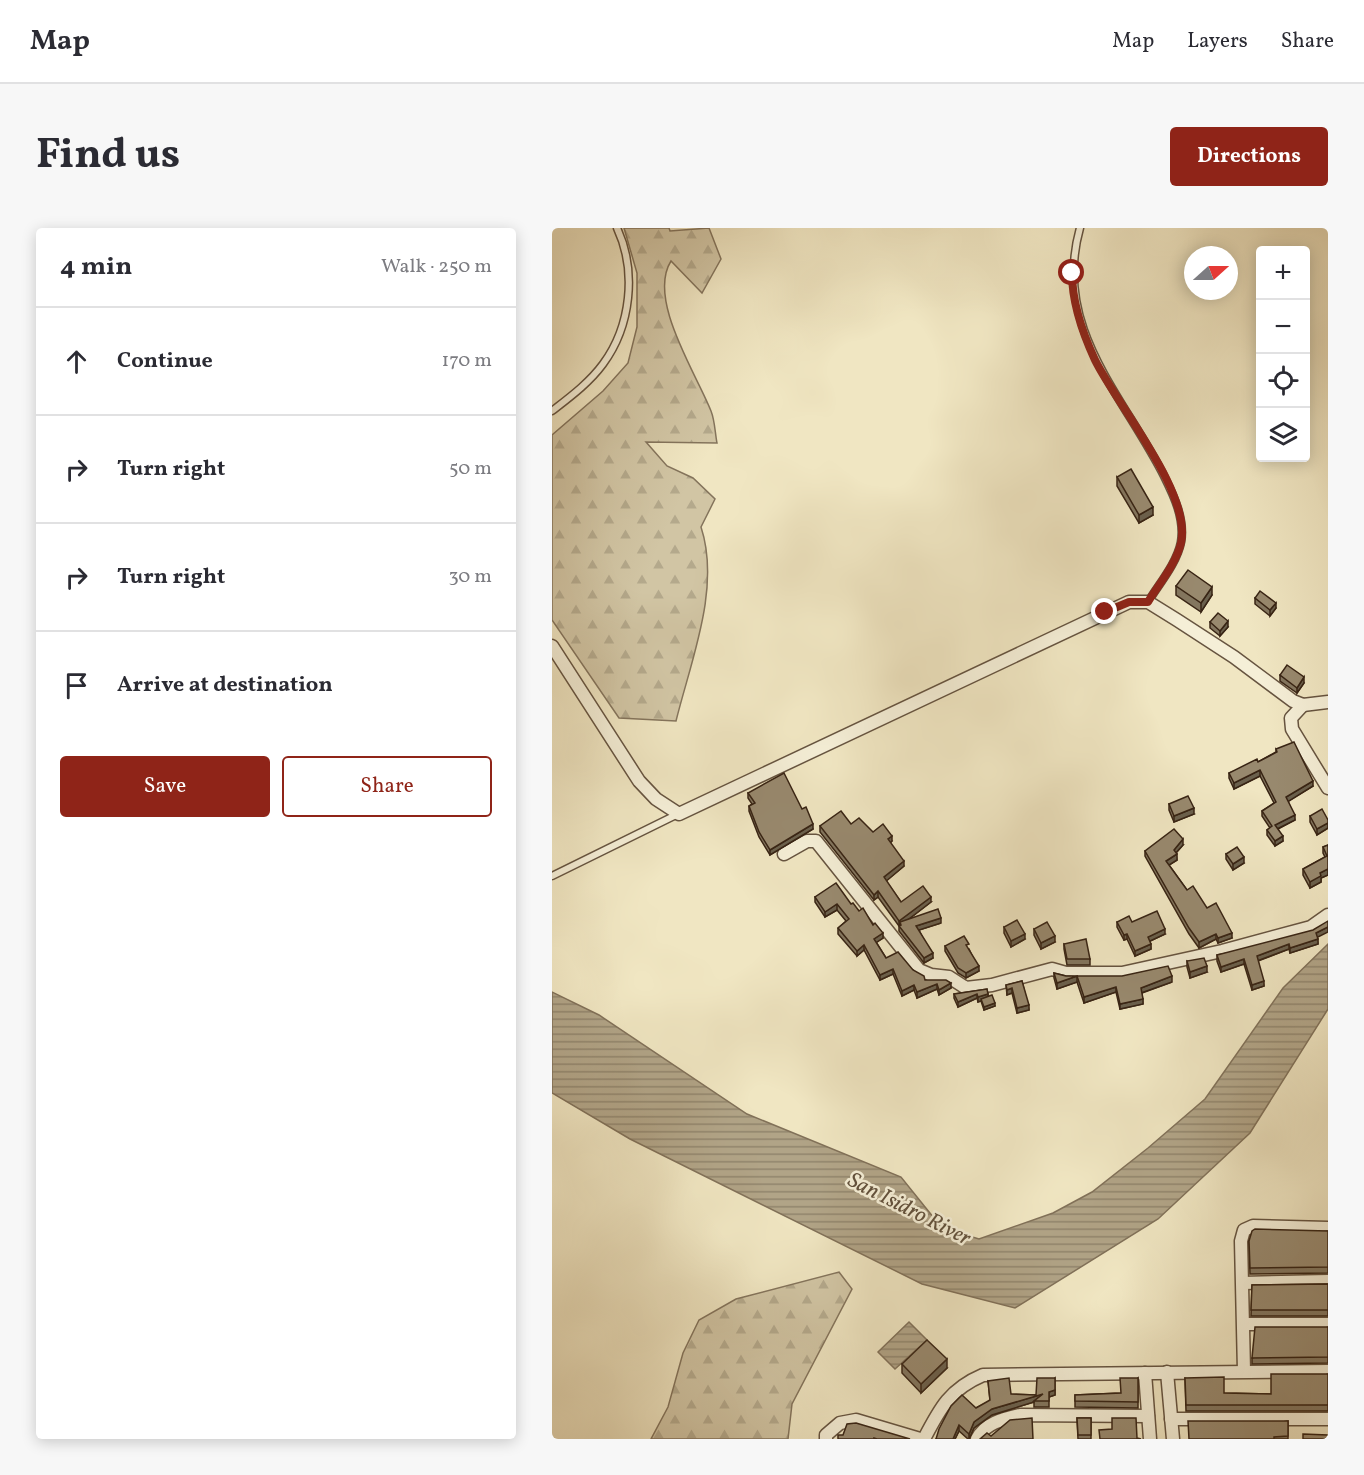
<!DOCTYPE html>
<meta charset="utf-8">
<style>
body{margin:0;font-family:Vollkorn,serif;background:#f7f7f7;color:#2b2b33}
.controls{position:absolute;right:18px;top:18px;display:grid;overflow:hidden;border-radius:6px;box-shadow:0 3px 15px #0003}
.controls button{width:54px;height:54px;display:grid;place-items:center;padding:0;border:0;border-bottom:2px solid #e1e1e2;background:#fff;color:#2b2b33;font:30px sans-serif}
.compass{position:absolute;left:632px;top:18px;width:54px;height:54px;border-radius:50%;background:#fff;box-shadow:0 3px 15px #0003;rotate:69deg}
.stop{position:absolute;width:18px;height:18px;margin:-14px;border:4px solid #8f2418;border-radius:50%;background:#fff}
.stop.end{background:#8f2418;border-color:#fff;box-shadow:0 2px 6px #0008}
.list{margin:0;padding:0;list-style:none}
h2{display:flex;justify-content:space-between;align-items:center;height:78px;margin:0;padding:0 24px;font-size:26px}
h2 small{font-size:20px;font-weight:400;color:#7c7c81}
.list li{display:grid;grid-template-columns:39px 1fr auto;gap:18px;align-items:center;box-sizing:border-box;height:108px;padding:0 24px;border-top:2px solid #e1e1e2}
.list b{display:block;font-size:22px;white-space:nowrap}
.list em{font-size:20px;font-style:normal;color:#7c7c81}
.actions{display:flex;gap:12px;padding:18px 24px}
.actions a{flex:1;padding:14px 0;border:2px solid #8f2418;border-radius:6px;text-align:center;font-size:21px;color:#8f2418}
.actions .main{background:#8f2418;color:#fff}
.icon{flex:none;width:33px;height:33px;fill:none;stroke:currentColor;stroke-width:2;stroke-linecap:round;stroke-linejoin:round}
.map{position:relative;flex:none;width:776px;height:1211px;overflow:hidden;border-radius:6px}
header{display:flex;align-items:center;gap:36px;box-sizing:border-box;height:84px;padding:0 30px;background:#fff;border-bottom:2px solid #e1e1e2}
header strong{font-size:28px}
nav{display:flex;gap:33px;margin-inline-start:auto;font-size:21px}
.intro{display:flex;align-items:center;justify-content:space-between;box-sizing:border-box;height:144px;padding:0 36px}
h1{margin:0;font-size:42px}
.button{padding:15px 27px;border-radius:6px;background:#8f2418;color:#fff;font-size:21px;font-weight:700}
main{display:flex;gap:36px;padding:0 36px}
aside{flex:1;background:#fff;border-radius:6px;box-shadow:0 3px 15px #0003}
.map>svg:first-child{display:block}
.forest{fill:url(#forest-firs);stroke:#84745c;stroke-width:1.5}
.water{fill:url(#water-rules);stroke:#817159;stroke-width:1.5}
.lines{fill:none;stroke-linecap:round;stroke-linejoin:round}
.lane-casing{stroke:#665440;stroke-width:9}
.street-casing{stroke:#665440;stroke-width:15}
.lane{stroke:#f5efd7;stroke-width:6}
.street{stroke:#f5efd7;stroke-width:12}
.wall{fill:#83765f;stroke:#382414;stroke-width:1.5}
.shaded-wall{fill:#6a604d;stroke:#382414;stroke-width:1.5}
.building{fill:#98896e;stroke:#382414;stroke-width:1.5}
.route{stroke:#8f2418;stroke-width:8}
.labels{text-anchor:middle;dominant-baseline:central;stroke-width:5;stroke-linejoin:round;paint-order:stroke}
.water-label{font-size:22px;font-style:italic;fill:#62513c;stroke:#f5efd7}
</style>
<header>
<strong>Map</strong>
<nav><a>Map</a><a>Layers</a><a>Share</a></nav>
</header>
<div class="intro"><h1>Find us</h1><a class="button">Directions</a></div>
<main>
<aside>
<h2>4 min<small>Walk · 250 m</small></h2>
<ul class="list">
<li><svg class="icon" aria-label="ahead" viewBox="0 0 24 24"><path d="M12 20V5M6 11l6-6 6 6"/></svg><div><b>Continue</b></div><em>170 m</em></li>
<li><svg class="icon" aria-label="right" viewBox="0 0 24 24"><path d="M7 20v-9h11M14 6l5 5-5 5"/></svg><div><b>Turn right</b></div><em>50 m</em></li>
<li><svg class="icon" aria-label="right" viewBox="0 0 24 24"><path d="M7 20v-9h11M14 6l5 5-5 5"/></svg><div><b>Turn right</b></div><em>30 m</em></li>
<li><svg class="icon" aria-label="arrive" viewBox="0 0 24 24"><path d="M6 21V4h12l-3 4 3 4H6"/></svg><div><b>Arrive at destination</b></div></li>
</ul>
<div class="actions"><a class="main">Save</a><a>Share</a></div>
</aside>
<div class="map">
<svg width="776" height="1211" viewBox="0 0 776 1211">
<defs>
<pattern id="forest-firs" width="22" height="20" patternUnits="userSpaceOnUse" patternTransform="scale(1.5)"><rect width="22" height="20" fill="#d1c5a4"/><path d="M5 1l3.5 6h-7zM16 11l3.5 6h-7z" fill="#b4a98c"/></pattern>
<pattern id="water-rules" width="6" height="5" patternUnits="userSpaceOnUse" patternTransform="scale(1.5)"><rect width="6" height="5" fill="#b1a487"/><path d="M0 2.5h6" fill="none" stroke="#91856d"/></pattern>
</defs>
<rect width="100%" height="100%" fill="#f0e6c2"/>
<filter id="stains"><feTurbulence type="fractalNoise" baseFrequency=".00333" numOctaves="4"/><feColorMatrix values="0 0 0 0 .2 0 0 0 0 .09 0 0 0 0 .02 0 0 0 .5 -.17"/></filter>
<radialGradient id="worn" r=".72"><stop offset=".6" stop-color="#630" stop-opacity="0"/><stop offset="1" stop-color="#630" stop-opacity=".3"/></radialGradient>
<g class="forest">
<path d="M72,0H117L118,3L157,0L169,31L150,65L119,33C95,71 144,145 159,183C163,193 163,205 165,215L94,214L115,238L141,250L163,271L149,299C169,360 139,432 124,493L67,490L0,392V207L51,163L76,135L85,99V45Z"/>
<polygon points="287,1044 300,1061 240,1176 236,1211 99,1211 116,1179 131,1125 147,1092 184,1071"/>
</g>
<g class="water">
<polygon points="776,716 776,781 698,905 606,991 463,1080 370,1056 78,911 0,865 0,764 47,787 195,886 349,949 390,1000 427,1011 501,985 540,964 596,920 653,871 731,760"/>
<polygon points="357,1094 375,1112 343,1141 326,1124"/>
</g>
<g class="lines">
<g class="lane-casing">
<g id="lane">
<path d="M528,0C500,99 571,167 612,248C622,268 633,291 629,314C625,335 607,356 596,374"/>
<path d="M0,183C18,169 37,155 51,136C79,98 85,43 65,0"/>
<polyline points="0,648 126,586"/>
</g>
</g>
<g class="street-casing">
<g id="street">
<polyline points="0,418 87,553 104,571 127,586 577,374 596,374 625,392 682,429 741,473 751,477 776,474"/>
<polyline points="751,477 739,490 740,501 776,560"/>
<polyline points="232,626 255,613 264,613 367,742 379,747 397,749 414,760 440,757 500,741 514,745 570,745 670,723 759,699 776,687"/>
<polyline points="691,1055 776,1053"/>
<polyline points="692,1096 776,1096"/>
<polyline points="692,1143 689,1013 692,1002 701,998 776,1000"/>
<polyline points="615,1144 621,1211"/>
<polyline points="593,1145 598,1211"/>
<polyline points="619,1191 776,1191"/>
<polyline points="274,1211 274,1207 288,1195 304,1192 368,1211"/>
<path d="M372,1211C388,1180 398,1161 431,1147L776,1143"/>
<path d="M425,1211C433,1195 451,1191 468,1187L596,1188"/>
</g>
</g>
<use href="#lane" class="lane"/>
<use href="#street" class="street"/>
</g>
<g class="wall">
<polygon points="565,249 601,287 587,295 565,258"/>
<polygon points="624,358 660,367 649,384 624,367"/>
<polygon points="703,370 724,380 718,388 703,376"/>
<polygon points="658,394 676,399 668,408 658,400"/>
<polygon points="728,447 752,455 745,465 728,453"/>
<polygon points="724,521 761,558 736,573 743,592 726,601 731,613 723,618 715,607 715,602 718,600 710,588 710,583 722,575 708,548 682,561 677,550 677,545 706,534 724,524"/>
<polygon points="196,565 250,581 261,601 218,627 207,609 197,583 197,578 200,576 196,570"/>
<polygon points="617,576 642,586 622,594 617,582"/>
<polygon points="758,588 776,592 776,600 765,607 758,594"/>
<polygon points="299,596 321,604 340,613 338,615 352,638 334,653 349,674 379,674 357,691 389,695 367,702 381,730 372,735 347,703 347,698 326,669 322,672 268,604 268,598"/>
<polygon points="631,617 624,625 625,632 617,637 635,662 655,680 680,710 666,715 664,711 647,720 637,706 593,628 593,623"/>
<polygon points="776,617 776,647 769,650 769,654 758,660 751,647 751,641 773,629 771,625 771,619"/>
<polygon points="674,626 692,635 681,642 674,631"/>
<polygon points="263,669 299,676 307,683 321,697 331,710 324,714 334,730 361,742 373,752 399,760 387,767 385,761 365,770 362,762 350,768 341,746 328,752 312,722 305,728 286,706 286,700 294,693 285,682 273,689 263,674"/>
<polygon points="565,694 580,694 613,706 598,713 599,721 583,728 575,711 572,712 565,699"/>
<polygon points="452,699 473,711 459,719 452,705"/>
<polygon points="482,701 503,714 489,721 482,707"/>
<polygon points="765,709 766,716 738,725 737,721 706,733 712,758 700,762 692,736 669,744 665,733 665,727"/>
<polygon points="512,716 538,731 538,737 515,737 512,721"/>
<polygon points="393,718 417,721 427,743 414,750 406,745 393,723"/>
<polygon points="635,733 655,744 638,750 635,739"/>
<polygon points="502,745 514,748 620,754 590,765 591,776 568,781 564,764 532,775 525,754 505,761 502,750"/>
<polygon points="470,753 477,782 465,785 460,765 455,767 454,757"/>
<polygon points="435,761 436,768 443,778 432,782 429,773 426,774 425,770 406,779 402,770 402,766"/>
<polygon points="776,1003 776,1045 698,1046 697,1013"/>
<polygon points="776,1056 776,1088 699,1088 700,1057"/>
<polygon points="776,1099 776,1135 700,1136 700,1130"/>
<polygon points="350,1136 395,1140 369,1165 350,1145"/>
<polygon points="776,1146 776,1183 634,1183 633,1150 672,1165 719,1166"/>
<polygon points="503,1150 503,1167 497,1169 497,1179 482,1179 482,1174 440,1187 422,1200 417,1211 416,1211 407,1203 403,1211 384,1211 424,1180 438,1173 436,1153 459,1166 484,1167"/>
<polygon points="586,1150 586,1180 523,1179 523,1167 569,1165"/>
<polygon points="525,1190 539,1190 539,1211 526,1211"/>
<polygon points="736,1193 736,1211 637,1211"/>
</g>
<g class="shaded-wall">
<polygon points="601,279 601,287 587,295 587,287"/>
<polygon points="660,359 660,367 649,384 649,375"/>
<polygon points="724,375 724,380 718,388 718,382"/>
<polygon points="676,393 676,399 668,408 668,403"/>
<polygon points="752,449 752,455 745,465 745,460"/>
<polygon points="708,542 708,548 682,561 682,555"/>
<polygon points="761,553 761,558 734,575 734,569"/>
<polygon points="642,580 642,586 622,594 622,588"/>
<polygon points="743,587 743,592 723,602 723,597"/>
<polygon points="776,595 776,600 765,607 765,601"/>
<polygon points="261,596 261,601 218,627 218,622"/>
<polygon points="340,608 340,613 336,617 336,611"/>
<polygon points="731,608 731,613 723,618 723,613"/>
<polygon points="631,611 631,617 622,627 622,622"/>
<polygon points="625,626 625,632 614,639 614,633"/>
<polygon points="692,629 692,635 681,642 681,636"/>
<polygon points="352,633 352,638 332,655 332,649"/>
<polygon points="776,641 776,647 769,650 769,654 758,660 758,654 768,645"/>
<polygon points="326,663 326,669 322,672 322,667"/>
<polygon points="379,669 379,674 349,697 348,694 347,698 347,693"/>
<polygon points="285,676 285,682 273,689 273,684"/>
<polygon points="389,690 389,695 364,703 364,698"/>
<polygon points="776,699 776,704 764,710 764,705"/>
<polygon points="613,701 613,706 596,714 596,709"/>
<polygon points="331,705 331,710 322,716 322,711"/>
<polygon points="680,705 680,710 666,715 666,710"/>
<polygon points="473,706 473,711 459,719 459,713"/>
<polygon points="575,706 575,711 572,712 572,707"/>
<polygon points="664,706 664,711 647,720 647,714"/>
<polygon points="503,708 503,714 489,721 489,715"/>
<polygon points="766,711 766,716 738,725 738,720"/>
<polygon points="599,716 599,721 583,728 583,723"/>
<polygon points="737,716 737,721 705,733 705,728"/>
<polygon points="312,717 312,722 305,728 305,723"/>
<polygon points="381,725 381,730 372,735 372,730"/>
<polygon points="692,731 692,736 669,744 669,739"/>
<polygon points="427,738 427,743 414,750 414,745"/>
<polygon points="655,738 655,744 638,750 638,744"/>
<polygon points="341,741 341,746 328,752 328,747"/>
<polygon points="525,748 525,754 505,761 505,755"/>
<polygon points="620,748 620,754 589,765 589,760"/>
<polygon points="712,753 712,758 700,762 700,757"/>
<polygon points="399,755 399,760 387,767 387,762"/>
<polygon points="385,756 385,761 365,770 365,764"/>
<polygon points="362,757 362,762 350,768 350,763"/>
<polygon points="564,759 564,764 532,775 532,769"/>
<polygon points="460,760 460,765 455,767 455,762"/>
<polygon points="425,766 425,770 406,779 406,774"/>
<polygon points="436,766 436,770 426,774 426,769"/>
<polygon points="591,771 591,776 568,781 568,776"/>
<polygon points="443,775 443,778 432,782 432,779"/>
<polygon points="477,777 477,782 465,785 465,780"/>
<polygon points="395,1131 395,1140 369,1165 369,1156"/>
<polygon points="503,1162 503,1167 497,1169 497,1164"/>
<polygon points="491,1166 482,1173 482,1174 440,1187 422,1200 417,1211 417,1206 422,1194 440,1181"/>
<polygon points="407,1197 407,1203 403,1211 401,1211"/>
</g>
<g class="building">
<polygon points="579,241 601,279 587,287 565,249"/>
<polygon points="636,342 660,359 649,375 624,358"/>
<polygon points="708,363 724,375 718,382 703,370"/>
<polygon points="666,385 676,393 668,403 658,394"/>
<polygon points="735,437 752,449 745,460 728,447"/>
<polygon points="742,514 761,553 734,569 743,587 723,597 731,608 723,613 715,602 720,598 710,583 724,574 708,542 682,555 677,545 705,531 706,534 725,524 724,521"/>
<polygon points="232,545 250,581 254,579 261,596 218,622 207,604 197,578 203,575 196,565"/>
<polygon points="636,568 642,580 622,588 617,576"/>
<polygon points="770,581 776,592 776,595 765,601 758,588"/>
<polygon points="289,583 299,596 307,590 321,604 331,596 340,608 336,611 352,633 332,649 349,674 371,658 379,669 347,693 326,663 322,667 268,598"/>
<polygon points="622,601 631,611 622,622 625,626 614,633 635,662 641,658 655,680 664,675 680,705 666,710 664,706 647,714 637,700 593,623"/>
<polygon points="776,617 776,641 768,645 769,648 758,654 751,641 775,628 771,619"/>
<polygon points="685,619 692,629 681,636 674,626"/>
<polygon points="284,655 299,676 301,675 307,683 311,680 321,697 323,695 331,705 322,711 334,730 346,724 361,742 372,748 373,752 394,752 399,755 387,762 385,756 365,764 362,757 350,763 341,741 328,747 312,717 305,723 286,700 297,691 285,676 273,684 263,669"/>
<polygon points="386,681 389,690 364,698 381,725 372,730 347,698 349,697 348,694"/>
<polygon points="605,683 613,701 596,709 599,716 583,723 575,706 572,707 565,694 577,688 580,694"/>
<polygon points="465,692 473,706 459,713 452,699"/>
<polygon points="776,693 776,699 764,705 766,711 738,720 737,716 705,728 712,753 700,757 692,731 669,739 665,727 761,702"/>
<polygon points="495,694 503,708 489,715 482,701"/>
<polygon points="412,708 417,716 414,717 427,738 414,745 406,740 393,718"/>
<polygon points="534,711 538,731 515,731 512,716"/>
<polygon points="652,730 655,738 638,744 635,733"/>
<polygon points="616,738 620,748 589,760 591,771 568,776 564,759 532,769 525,748 505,755 502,745 514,748 570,748"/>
<polygon points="470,753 477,777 465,780 460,760 455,762 454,757"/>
<polygon points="435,761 436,766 426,769 425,766 406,774 402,766"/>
<polygon points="440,767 443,775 432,779 429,771"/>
<polygon points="703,1001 776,1003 776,1039 698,1040 697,1013 700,1003"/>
<polygon points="776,1056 776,1082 699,1082 700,1057"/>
<polygon points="703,1099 776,1099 776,1129 700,1130"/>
<polygon points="375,1112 395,1131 369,1156 350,1136"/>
<polygon points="719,1146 776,1146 776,1177 634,1177 633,1150 672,1149 672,1165 719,1166"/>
<polygon points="457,1150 459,1166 484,1167 485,1150 503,1150 503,1162 497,1164 497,1173 482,1173 491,1166 440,1181 422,1194 417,1206 407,1197 401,1211 384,1211 387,1201 399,1178 410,1167 424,1180 438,1172 436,1153"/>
<polygon points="568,1150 586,1150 586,1174 523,1173 523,1167 569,1165"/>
<polygon points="480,1190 481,1211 428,1211 435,1205 439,1208 458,1192"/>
<polygon points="525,1190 539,1190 539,1207 526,1207"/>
<polygon points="560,1190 584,1190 585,1210 589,1211 548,1211 547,1202 560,1201"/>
<polygon points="636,1193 736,1193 736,1208 722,1209 722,1211 637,1211"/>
<polygon points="304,1195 358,1211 325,1211 322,1210 322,1211 286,1211 286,1207 291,1207 295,1196"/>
<polygon points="751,1206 776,1207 776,1211 751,1211"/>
</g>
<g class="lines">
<path class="route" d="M520,45C520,75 530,104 543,132C565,177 640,265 629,315C624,336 607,356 596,374H577L553,384"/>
</g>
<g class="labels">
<g class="water-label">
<text transform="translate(357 982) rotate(27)">San Isidro River</text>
</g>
</g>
<rect width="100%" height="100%" filter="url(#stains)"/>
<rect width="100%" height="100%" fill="url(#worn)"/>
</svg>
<div class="controls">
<button>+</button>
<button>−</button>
<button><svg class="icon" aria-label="locate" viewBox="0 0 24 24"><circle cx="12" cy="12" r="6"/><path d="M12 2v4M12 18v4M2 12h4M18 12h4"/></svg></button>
<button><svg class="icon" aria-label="layers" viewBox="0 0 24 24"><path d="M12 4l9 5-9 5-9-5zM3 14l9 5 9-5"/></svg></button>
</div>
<svg class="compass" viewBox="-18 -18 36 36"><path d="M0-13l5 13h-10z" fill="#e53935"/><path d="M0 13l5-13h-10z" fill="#7c7c81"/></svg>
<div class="stop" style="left:520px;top:45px"></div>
<div class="stop end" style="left:553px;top:384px"></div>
</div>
</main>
